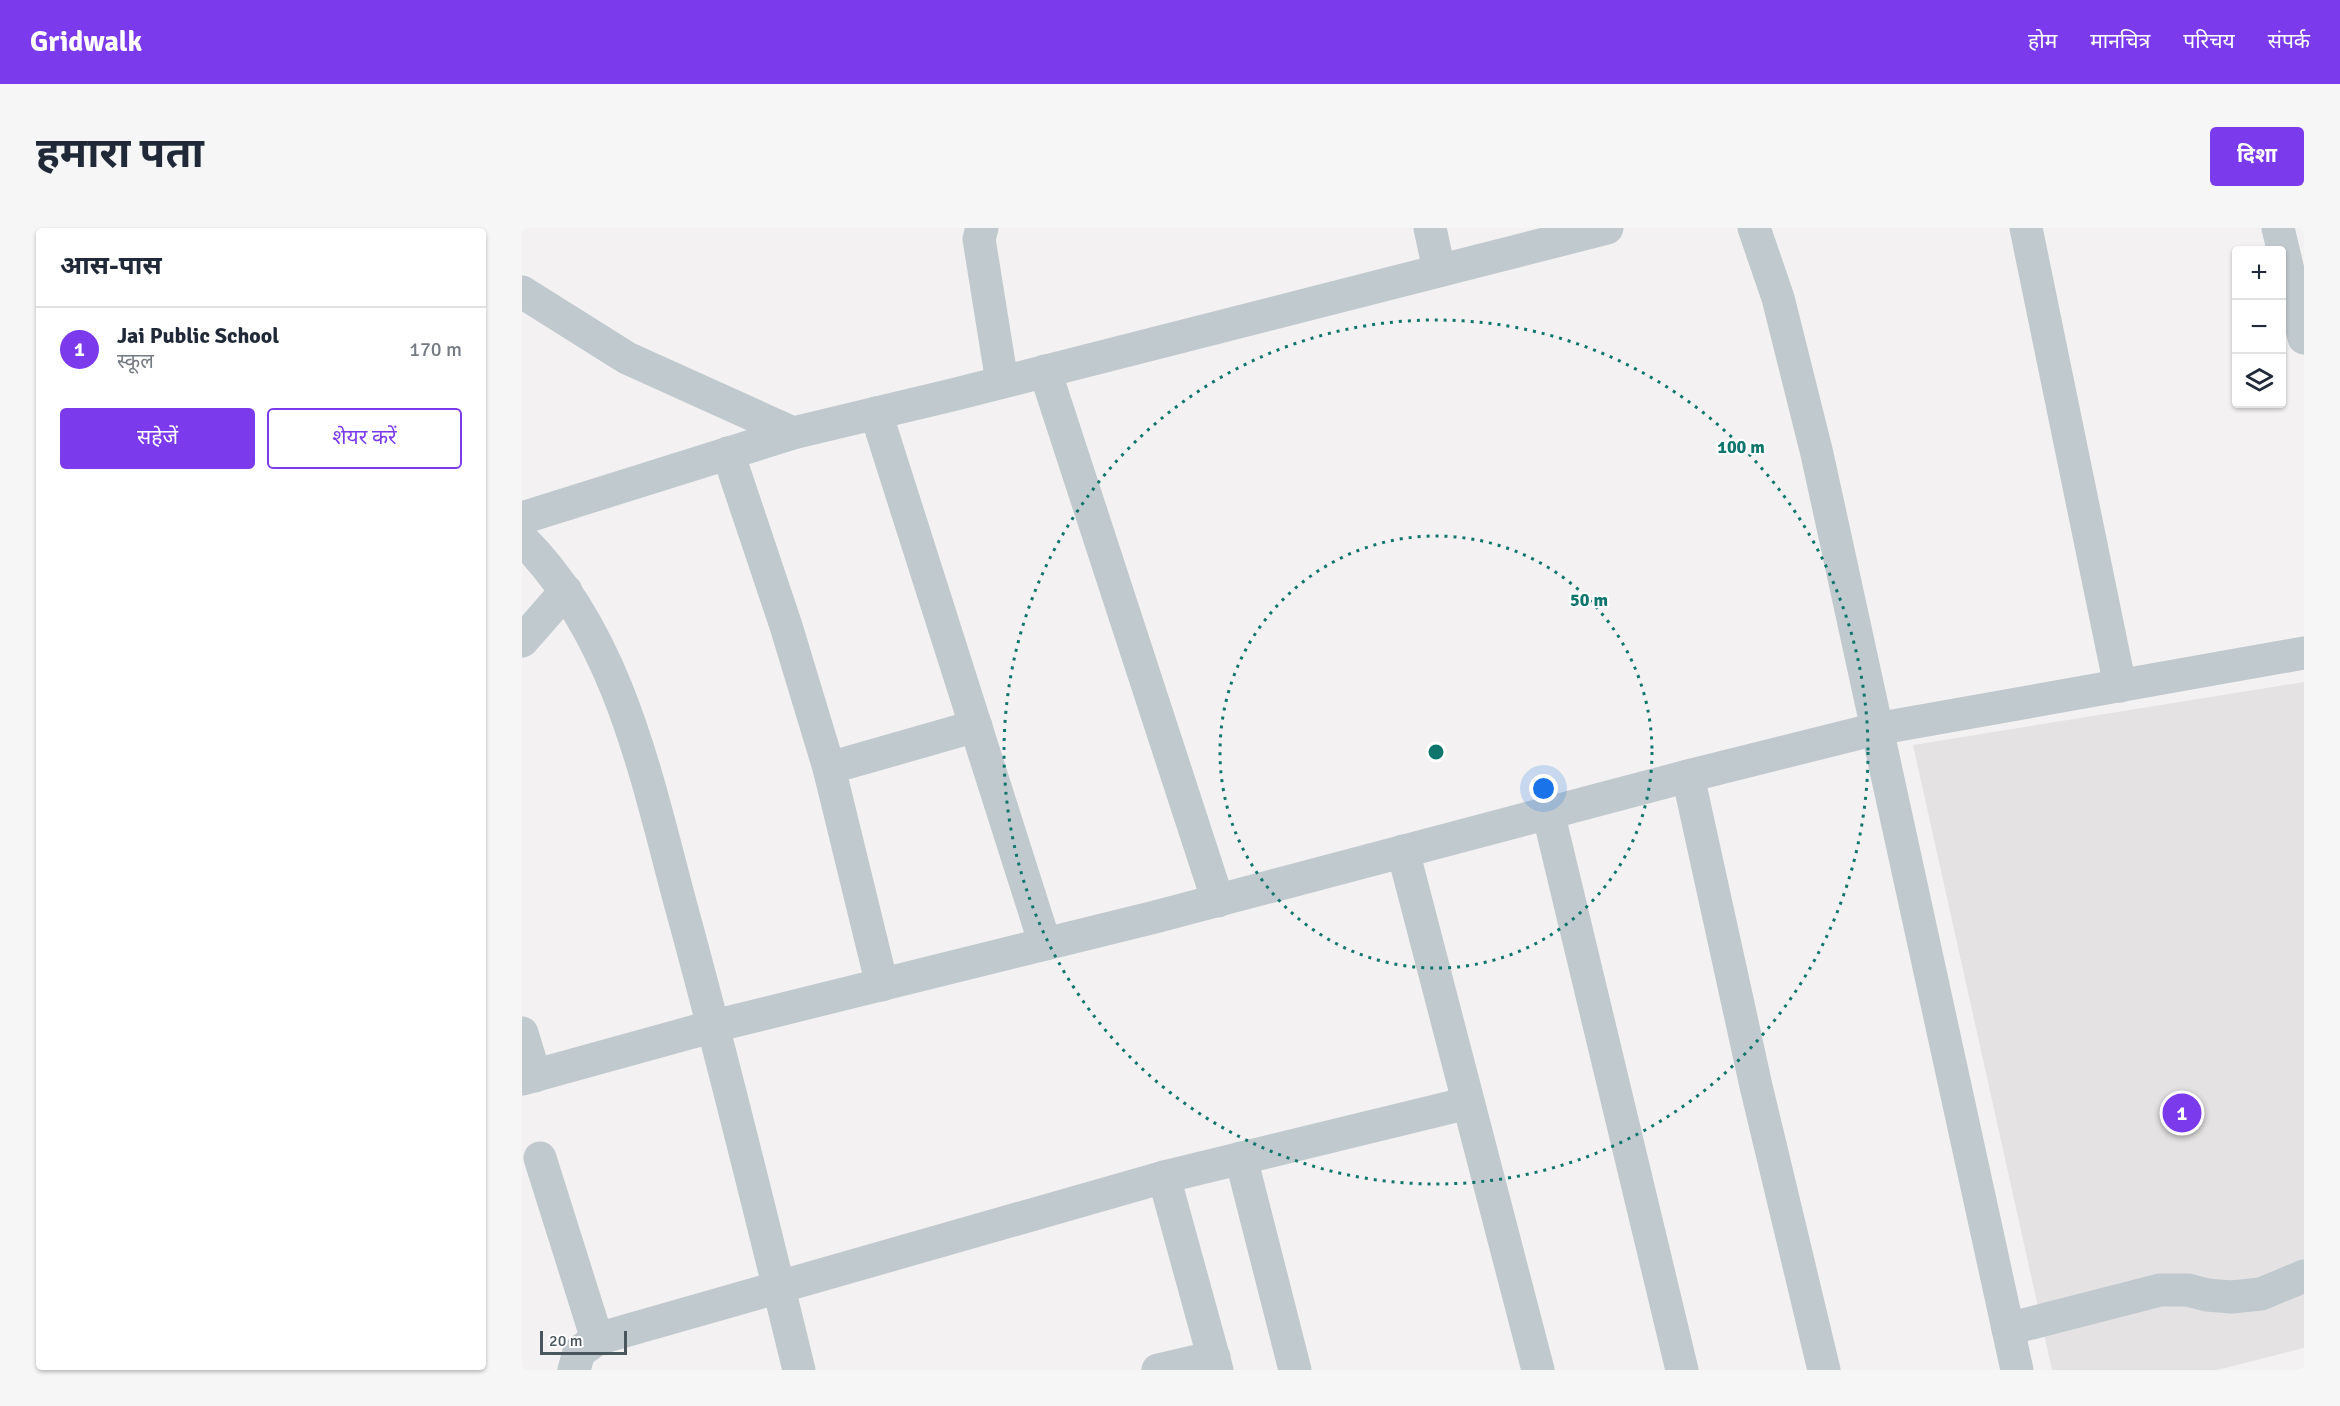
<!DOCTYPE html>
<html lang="hi">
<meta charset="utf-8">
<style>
body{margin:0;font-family:Signika,"Noto Sans Devanagari",sans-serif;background:#f6f6f7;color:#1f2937}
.controls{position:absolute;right:18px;top:18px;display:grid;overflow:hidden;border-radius:6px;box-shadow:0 2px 4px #0004}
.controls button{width:54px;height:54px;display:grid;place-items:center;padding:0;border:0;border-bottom:2px solid #e0e1e3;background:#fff;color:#1f2937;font:30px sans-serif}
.scale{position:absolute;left:18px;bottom:15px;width:87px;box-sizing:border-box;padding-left:6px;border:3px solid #4a565d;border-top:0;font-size:16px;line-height:21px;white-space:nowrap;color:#4a565d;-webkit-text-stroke:4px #fff;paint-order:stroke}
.you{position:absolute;left:1022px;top:561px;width:21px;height:21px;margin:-15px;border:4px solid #fff;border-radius:50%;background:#1a73e8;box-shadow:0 0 0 9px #1a73e833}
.badge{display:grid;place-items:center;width:39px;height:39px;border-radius:50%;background:#7c3aed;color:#fff;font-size:20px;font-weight:700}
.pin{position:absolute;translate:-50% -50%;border:3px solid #fff;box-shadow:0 2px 6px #0006}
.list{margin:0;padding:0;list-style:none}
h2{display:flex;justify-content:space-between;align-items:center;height:78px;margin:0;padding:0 24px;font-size:26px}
h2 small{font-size:20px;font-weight:400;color:#747a83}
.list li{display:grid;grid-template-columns:39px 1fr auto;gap:18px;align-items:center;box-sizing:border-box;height:84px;padding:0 24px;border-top:2px solid #e0e1e3}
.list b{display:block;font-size:22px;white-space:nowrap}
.list p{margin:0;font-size:20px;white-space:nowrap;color:#747a83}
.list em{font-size:20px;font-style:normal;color:#747a83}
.actions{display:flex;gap:12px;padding:18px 24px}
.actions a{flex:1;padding:14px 0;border:2px solid #7c3aed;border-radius:6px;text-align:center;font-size:21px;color:#7c3aed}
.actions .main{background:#7c3aed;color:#fff}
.icon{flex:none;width:33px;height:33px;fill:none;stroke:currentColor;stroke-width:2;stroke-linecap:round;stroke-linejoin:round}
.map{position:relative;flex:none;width:1782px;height:1142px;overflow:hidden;border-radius:6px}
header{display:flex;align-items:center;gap:36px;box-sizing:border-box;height:84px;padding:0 30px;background:#7c3aed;color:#fff}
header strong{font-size:28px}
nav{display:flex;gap:33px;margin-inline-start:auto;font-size:21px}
.intro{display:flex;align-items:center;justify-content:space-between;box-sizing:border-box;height:144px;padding:0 36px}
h1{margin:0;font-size:42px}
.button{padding:15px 27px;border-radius:6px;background:#7c3aed;color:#fff;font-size:21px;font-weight:700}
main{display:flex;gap:36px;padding:0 36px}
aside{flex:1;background:#fff;border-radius:6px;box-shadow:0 2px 4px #0004}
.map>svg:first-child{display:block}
.education{fill:#e4e2e3}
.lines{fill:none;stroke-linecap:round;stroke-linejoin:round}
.minor{stroke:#c0c9ce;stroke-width:33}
.ring{fill:none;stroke:#0f766e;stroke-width:3;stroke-dasharray:3 6}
.centre{fill:#0f766e;stroke:#fff;stroke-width:3}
.ring-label{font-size:18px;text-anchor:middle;font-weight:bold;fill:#0f766e;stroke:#fff;stroke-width:4.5;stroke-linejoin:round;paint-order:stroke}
</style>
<header>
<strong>Gridwalk</strong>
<nav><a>होम</a><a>मानचित्र</a><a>परिचय</a><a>संपर्क</a></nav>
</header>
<div class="intro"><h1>हमारा पता</h1><a class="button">दिशा</a></div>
<main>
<aside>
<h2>आस-पास<small></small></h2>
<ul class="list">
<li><span class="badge">1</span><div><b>Jai Public School</b><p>स्कूल</p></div><em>170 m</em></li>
</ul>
<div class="actions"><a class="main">सहेजें</a><a>शेयर करें</a></div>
</aside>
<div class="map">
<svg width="1782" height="1142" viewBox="0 0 1782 1142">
<rect width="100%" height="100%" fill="#f3f1f1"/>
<polygon class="education" points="1782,454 1782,1120 1695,1142 1530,1142 1391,517"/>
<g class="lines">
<g class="minor">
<polyline points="460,0 457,11 480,154"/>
<polyline points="908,0 917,42"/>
<polyline points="1232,0 1256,70 1295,226 1495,1142"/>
<polyline points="1504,0 1598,458"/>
<polyline points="1756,0 1782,110"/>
<polyline points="0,64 105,130 271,205"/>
<polyline points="523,143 696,673"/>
<polyline points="354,185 523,716"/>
<polyline points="206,225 264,398 307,540 360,757"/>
<polyline points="0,290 271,205 434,166 1085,0"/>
<path d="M0,311C100,411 126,558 162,689C203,839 240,991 277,1142"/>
<polyline points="0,413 44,363"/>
<polyline points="307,540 454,498"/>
<polyline points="1166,548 1234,858 1302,1142"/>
<polyline points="1026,584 1160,1142"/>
<polyline points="881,623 1016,1142"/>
<polyline points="0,805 13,848"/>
<polyline points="0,851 192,798 633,689 1166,548 1354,501 1782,425"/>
<polyline points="18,930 75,1111"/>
<polyline points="719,930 773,1142"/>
<polyline points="642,949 695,1142"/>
<polyline points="1486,1101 1638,1062 1666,1062 1685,1067 1710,1069 1739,1066 1782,1048"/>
<polyline points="52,1142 57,1124 75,1111 642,949 946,875"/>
<polyline points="636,1142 692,1129"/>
</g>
</g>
<g class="ring">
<circle cx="914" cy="524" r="216"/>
<circle cx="914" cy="524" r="432"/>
</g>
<circle cx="914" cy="524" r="9" class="centre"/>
<g class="ring-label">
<text x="1219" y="225">100 m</text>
<text x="1067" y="378">50 m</text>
</g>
</svg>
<div class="controls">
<button>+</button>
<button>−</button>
<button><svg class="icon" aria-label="layers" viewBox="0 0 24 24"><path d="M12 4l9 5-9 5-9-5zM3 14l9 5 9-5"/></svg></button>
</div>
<div class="scale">20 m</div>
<div class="you"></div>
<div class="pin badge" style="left:1660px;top:885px">1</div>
</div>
</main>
